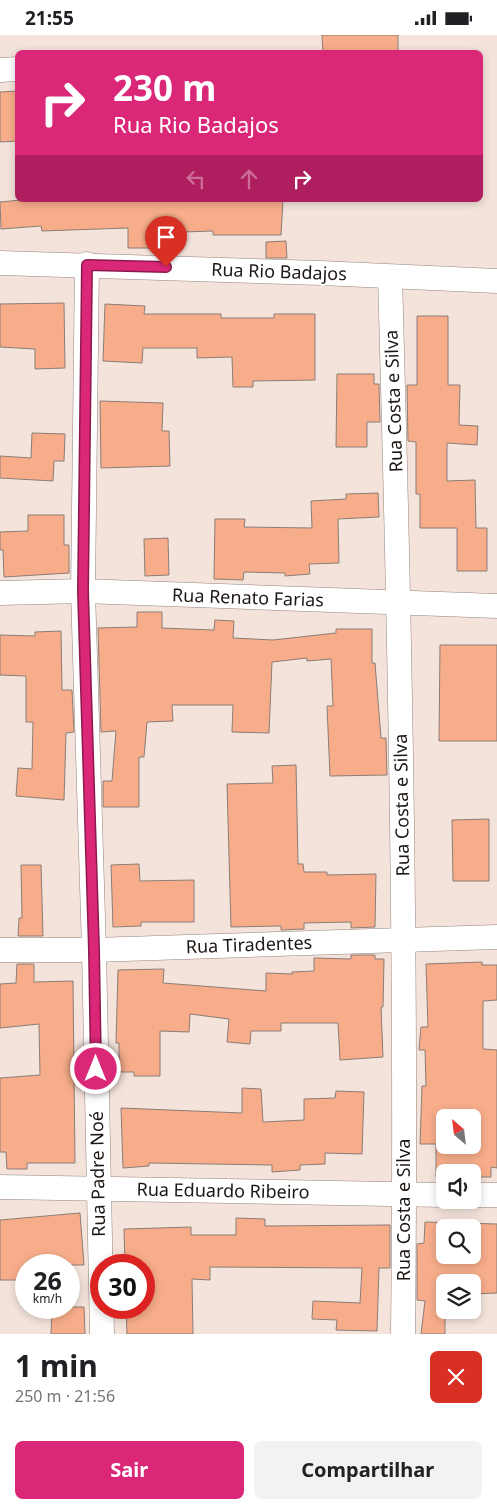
<!DOCTYPE html>
<html lang="pt">
<meta charset="utf-8">
<style>
body{margin:0;font-family:"Noto Sans",sans-serif;background:#f2f2f2;color:#202124;height:100vh;display:flex;flex-direction:column;font-size:19px;white-space:nowrap}
*{box-sizing:border-box;margin:0}
p{font-size:16px;color:#757577}
.icon{flex:none;width:28px;height:28px;fill:none;stroke:currentColor;stroke-width:2;stroke-linecap:round;stroke-linejoin:round}
.map{position:relative;height:1299px;overflow:hidden}
.panel{display:flex;flex-direction:column;background:#fff;flex:1}
.panel>*{flex:none}
.guide{position:absolute;left:15px;top:15px;width:468px;height:152px;border-radius:8px;box-shadow:0 2px 8px #0003;background:#db2777;color:#fff;overflow:hidden}
.needle{width:32px;rotate:332deg}
.controls{position:absolute;left:436px;top:1074px;display:grid;gap:10px}
.controls a{display:grid;place-items:center;width:45px;height:45px;border-radius:8px;background:#fff;box-shadow:0 2px 8px #0003;font-size:25px}
.speed{position:absolute;left:15px;top:1219px;display:flex;gap:10px;font-size:25px;font-weight:700;text-align:center}
.speed>*{display:grid;place-content:center;width:65px;height:65px;border-radius:50%;background:#fff;box-shadow:0 2px 8px #0003;line-height:1}
.speed small{font-size:12px;font-weight:400}
.speed .limit{border:8px solid #d22;background:#fff;color:#111}
.pin{position:absolute;display:grid;place-items:center;width:42px;height:42px;color:#fff;margin:-51px -21px;border-radius:50% 50% 50% 0;rotate:-45deg;box-shadow:0 0 5px #0007}
.pin .icon{rotate:45deg}
.me{position:absolute;width:55px;margin:-28px;rotate:0deg;stroke-linejoin:round;filter:drop-shadow(0 0 4px #0008)}
.turn{display:flex;align-items:center;gap:18px;height:105px;padding:0 15px;font-size:22px}
.turn .icon{width:65px;height:65px;stroke-width:2.5}
.turn b{display:block;font-size:35px;line-height:42px}
.lanes{display:flex;align-items:center;height:48px;padding:0 15px;background:#0003;justify-content:center;gap:25px;direction:ltr}
.lanes .off{opacity:.35}
.round{display:grid;place-items:center;flex:none;width:52px;height:52px;border-radius:8px;background:#f2f2f2}
.head{display:flex;align-items:center;justify-content:space-between;height:85px;padding:0 15px}
h1{font-size:30px;font-weight:700;line-height:38px}
.action{display:flex;gap:10px;margin-top:auto;padding:10px 15px}
.action a{flex:1;height:58px;border-radius:8px;background:#db2777;color:#fff;font-size:20px;font-weight:700;line-height:58px;text-align:center}
.action a+a{background:#f2f2f2;color:#202124}
.status{display:flex;justify-content:space-between;align-items:center;height:35px;padding:0 25px;background:#fff;direction:ltr}
.status svg{height:14px;fill:currentColor}
.map>svg:first-child{display:block}
.building{fill:#f7ad8a;stroke:#8c7d76;fill-rule:evenodd}
.lines{fill:none;stroke-linecap:round;stroke-linejoin:round}
.minor-casing{stroke:#94847d;stroke-width:25}
.minor{stroke:#fff;stroke-width:24}
.route-casing{stroke:#8e194d;stroke-width:12}
.route{stroke:#db2777;stroke-width:9}
.labels{text-anchor:middle;stroke-width:4;stroke-linejoin:round;paint-order:stroke}
.street-label{font-size:18px;fill:#1d1714;stroke:#fff}
</style>
<div class="status"><b>21:55</b><svg viewBox="0 0 49 12"><path d="M0 12V9h3v3zM5 12V6h3v6zM10 12V3h3v9zM15 12V0h3v12zM26 1h20v11H26zM47 4h2v5h-2z"/></svg></div>
<div class="map">
<svg width="497" height="1299" viewBox="0 0 497 1299">
<rect width="100%" height="100%" fill="#f4e3db"/>
<g class="building">
<polygon points="322,0 398,0 398,18 323,18"/>
<polygon points="18,56 18,106 0,107 0,57"/>
<polygon points="21,165 283,165 281,200 213,200 213,196 153,198 153,213 128,213 128,193 42,196 41,191 1,194 0,167"/>
<polygon points="286,206 287,223 266,223 266,207"/>
<polygon points="64,268 65,333 35,334 35,314 0,312 0,269"/>
<polygon points="105,269 145,271 144,279 221,279 221,283 274,283 274,279 315,279 315,345 253,346 253,352 233,352 232,322 197,323 197,313 143,313 142,328 103,326"/>
<polygon points="417,281 448,281 448,350 460,350 459,390 478,391 477,410 447,408 447,446 475,445 476,493 487,493 487,536 457,536 457,493 420,493 420,459 416,459 416,407 408,406 407,350 417,350"/>
<polygon points="337,339 374,339 374,349 379,349 380,387 367,387 367,412 336,412"/>
<polygon points="100,366 163,368 162,396 169,396 170,431 101,433"/>
<polygon points="32,398 65,399 64,426 54,426 53,446 0,443 0,421 31,423"/>
<polygon points="378,458 379,482 338,484 339,528 309,529 310,539 285,541 285,538 244,537 243,545 214,544 215,484 245,484 244,492 312,493 311,466 346,464 346,459"/>
<polygon points="28,480 64,480 64,510 69,510 69,538 4,542 3,515 0,515 0,497 28,496"/>
<polygon points="168,503 169,540 145,541 144,504"/>
<polygon points="137,577 162,577 162,593 214,595 215,585 234,586 233,603 273,605 336,598 336,594 372,594 372,628 375,628 381,703 386,703 387,740 330,741 327,671 333,671 331,624 307,626 307,623 272,627 269,698 232,697 233,670 172,670 173,686 147,687 144,722 139,722 139,772 103,772 103,746 112,746 116,696 101,697 98,593 137,592"/>
<polygon points="61,596 62,655 72,655 74,697 66,698 64,765 16,761 18,733 32,734 33,687 26,687 26,641 0,640 0,600 35,601 35,597"/>
<polygon points="440,610 497,610 497,706 439,706"/>
<polygon points="296,730 298,829 303,829 304,837 327,837 327,840 376,839 375,892 351,893 351,887 304,888 304,894 281,895 281,891 231,892 227,749 273,748 272,731"/>
<polygon points="489,784 489,846 453,846 452,785"/>
<polygon points="139,829 140,846 194,845 194,887 141,887 141,891 113,892 111,830"/>
<polygon points="21,830 41,830 43,901 18,901 19,883 22,883"/>
<polygon points="351,920 375,920 375,924 384,924 383,972 381,972 383,1022 340,1025 338,988 281,988 281,996 251,996 250,1009 227,1007 229,984 190,979 189,997 160,996 160,1041 134,1041 134,1037 119,1037 119,1008 116,1008 118,935 164,934 163,948 266,956 266,938 292,939 292,937 314,936 314,923 351,924"/>
<path d="M482,927V930H497V965L483,966V1014L497,1015V1133L491,1132V1142H472V1138H445V1142H436V1109H420L422,1051H426L425,1015H419L421,992H428L426,929ZM445,1082H472V1110H445Z"/>
<polygon points="17,929 34,929 34,947 73,946 75,1128 27,1128 27,1134 7,1134 6,1117 0,1117 0,1043 40,1040 39,989 0,993 0,949 16,948"/>
<polygon points="242,1053 261,1054 263,1087 304,1085 304,1064 335,1063 336,1056 364,1057 362,1119 325,1118 325,1129 300,1130 300,1135 272,1137 272,1130 149,1128 149,1131 123,1133 121,1073 242,1078"/>
<polygon points="80,1178 84,1230 26,1230 26,1245 0,1245 0,1185"/>
<polygon points="236,1183 265,1184 265,1191 390,1190 390,1233 379,1233 377,1296 336,1295 337,1285 312,1284 313,1266 360,1268 362,1233 210,1232 210,1245 192,1244 193,1299 127,1299 126,1272 144,1272 144,1230 125,1230 124,1194 191,1192 191,1200 236,1200"/>
<path d="M425,1187L497,1189V1258L472,1259V1248H445V1299H421L425,1266L417,1265V1209L424,1208ZM445,1192H472V1220H445Z"/>
<polygon points="52,1272 84,1272 85,1299 51,1299"/>
</g>
<g class="lines">
<defs>
<g id="minor">
<polyline points="0,35 18,34"/>
<polyline points="0,228 321,238 497,246"/>
<polyline points="87,229 83,556 94,915 102,1299"/>
<path d="M390,242C400,594 407,947 403,1299"/>
<polyline points="0,558 83,556 497,571"/>
<polyline points="0,915 94,915 497,902"/>
<polyline points="0,1152 445,1160"/>
<polyline points="472,1160 497,1160"/>
</g>
</defs>
<use href="#minor" class="minor-casing"/>
<use href="#minor" class="minor"/>
</g>
<g class="lines">
<defs>
<polyline id="route" points="96,1034 94,915 83,556 87,230 166,232"/>
</defs>
<use href="#route" class="route-casing"/>
<use href="#route" class="route"/>
</g>
<g class="labels">
<g class="street-label">
<text transform="translate(279 237) rotate(2)" y="6">Rua Rio Badajos</text>
<text transform="translate(394 366) rotate(-92)" y="6">Rua Costa e Silva</text>
<text transform="translate(248 563) rotate(2)" y="6">Rua Renato Farias</text>
<text transform="translate(402 770) rotate(-91)" y="6">Rua Costa e Silva</text>
<text transform="translate(249 910) rotate(-2)" y="6">Rua Tiradentes</text>
<text transform="translate(98 1139) rotate(-91)" y="6">Rua Padre Noé</text>
<text transform="translate(223 1156) rotate(1)" y="6">Rua Eduardo Ribeiro</text>
<text transform="translate(404 1175) rotate(-90)" y="6">Rua Costa e Silva</text>
</g>
</g>
</svg>
<div class="controls">
<a><svg class="needle" viewBox="-14 -14 28 28"><path d="M0-13l5 13h-10z" fill="#e53935"/><path d="M0 13l5-13h-10z" fill="#757577"/></svg></a>
<a><svg class="icon" aria-label="sound" viewBox="0 0 24 24"><path d="M4 9h4l5-4v14l-5-4H4zM17 9q2 3 0 6"/></svg></a>
<a><svg class="icon" aria-label="search" viewBox="0 0 24 24"><circle cx="10" cy="10" r="6"/><path d="M15 15l6 6"/></svg></a>
<a><svg class="icon" aria-label="layers" viewBox="0 0 24 24"><path d="M12 4l9 5-9 5-9-5zM3 14l9 5 9-5"/></svg></a>
</div>
<div class="speed"><div>26<small>km/h</small></div><div class="limit">30</div></div>
<div class="pin" style="left:166px;top:232px;background:#d93025"><svg class="icon" aria-label="arrive" viewBox="0 0 24 24"><path d="M6 21V4h12l-3 4 3 4H6"/></svg></div>
<svg class="me" style="left:96px;top:1034px" viewBox="-20 -20 40 40"><circle r="17" fill="#db2777" stroke="#fff" stroke-width="3"/><path d="M0-11L8 9 0 5-8 9z" fill="#fff"/></svg>
<div class="guide">
<div class="turn"><svg class="icon" aria-label="right" viewBox="0 0 24 24"><path d="M7 20v-9h11M14 6l5 5-5 5"/></svg><div><b>230 m</b>Rua Rio Badajos</div></div>
<div class="lanes"><svg class="icon off" aria-label="left" viewBox="0 0 24 24"><path d="M17 20v-9H6M10 6l-5 5 5 5"/></svg><svg class="icon off" aria-label="ahead" viewBox="0 0 24 24"><path d="M12 20V5M6 11l6-6 6 6"/></svg><svg class="icon" aria-label="right" viewBox="0 0 24 24"><path d="M7 20v-9h11M14 6l5 5-5 5"/></svg></div>
</div>
</div>
<section class="panel">
<div class="head"><div><h1>1 min</h1><p>250 m · 21:56</p></div><a class="round" style="background:#d93025;color:#fff"><svg class="icon" aria-label="close" viewBox="0 0 24 24"><path d="M6 6l12 12M18 6L6 18"/></svg></a></div>
<div class="action"><a>Sair</a><a>Compartilhar</a></div>
</section>
